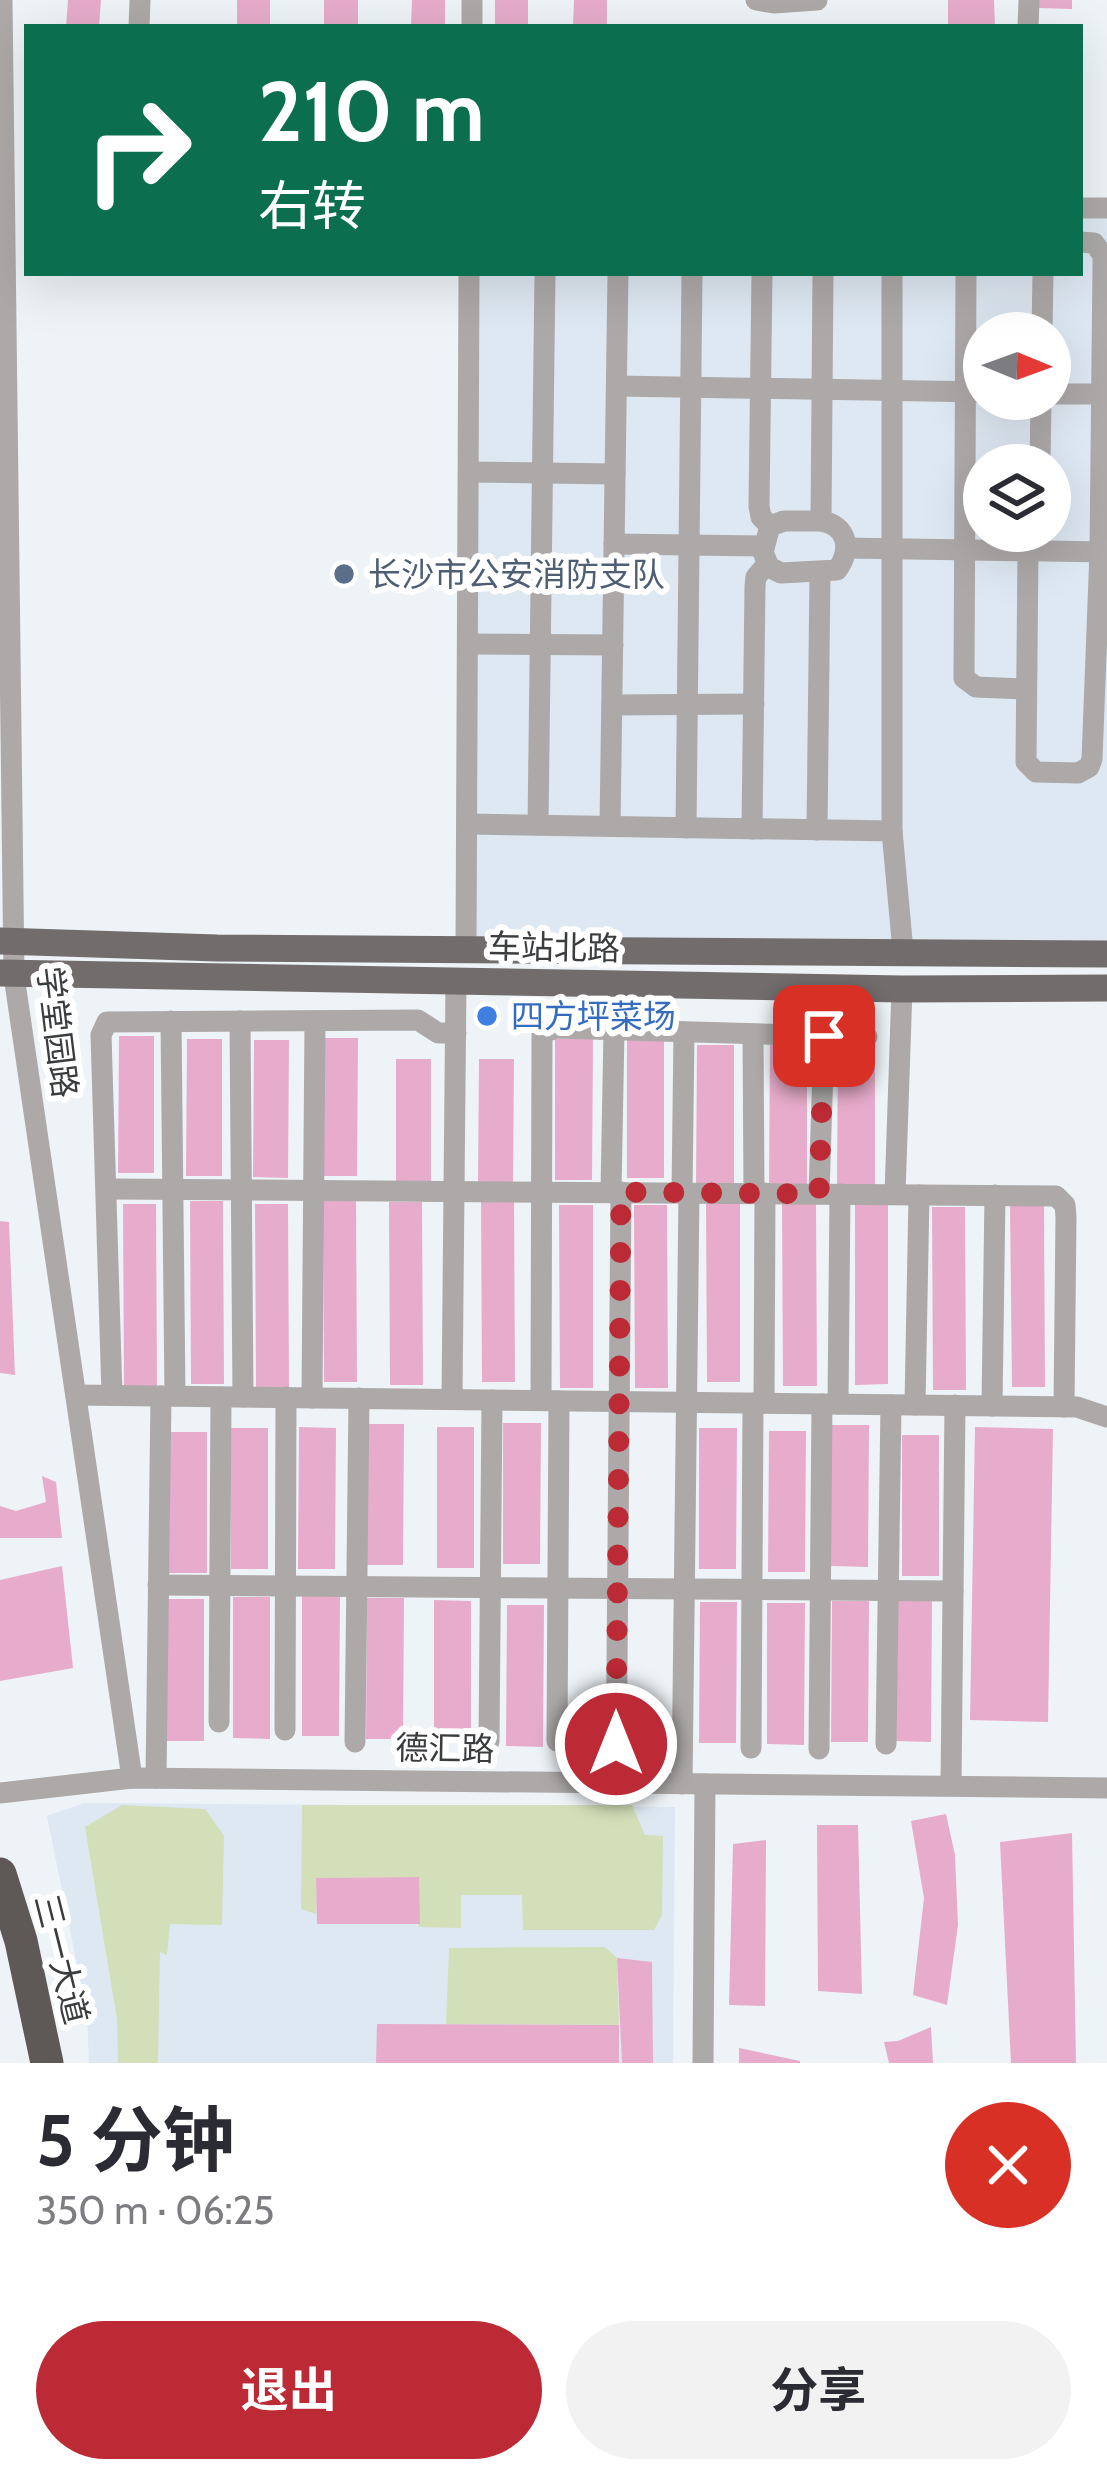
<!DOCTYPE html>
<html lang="zh">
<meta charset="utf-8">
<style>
body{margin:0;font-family:Cabin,"Noto Sans SC",sans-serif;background:#f2f2f3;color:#2b2b33;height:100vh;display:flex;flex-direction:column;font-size:45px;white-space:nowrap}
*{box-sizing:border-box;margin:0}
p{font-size:39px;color:#7c7c81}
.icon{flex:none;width:66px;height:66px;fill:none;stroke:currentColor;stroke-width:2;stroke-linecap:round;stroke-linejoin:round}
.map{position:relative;height:2063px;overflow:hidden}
.drawer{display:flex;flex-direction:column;background:#fff;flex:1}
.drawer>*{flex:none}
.top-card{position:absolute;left:24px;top:24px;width:1059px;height:252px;border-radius:0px;box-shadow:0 12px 48px #0002;background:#0b6e4f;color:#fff;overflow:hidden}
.needle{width:78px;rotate:91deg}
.buttons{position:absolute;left:963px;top:312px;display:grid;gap:24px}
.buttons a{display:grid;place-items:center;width:108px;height:108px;border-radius:50%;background:#fff;box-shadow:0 12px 48px #0002;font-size:60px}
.pin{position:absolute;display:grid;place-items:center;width:102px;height:102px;color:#fff;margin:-51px;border-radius:24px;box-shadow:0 6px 18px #0006}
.me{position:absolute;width:132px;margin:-66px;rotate:0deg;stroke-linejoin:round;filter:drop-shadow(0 0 9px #0008)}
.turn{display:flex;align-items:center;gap:42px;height:252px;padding:0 36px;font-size:54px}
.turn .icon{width:156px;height:156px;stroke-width:2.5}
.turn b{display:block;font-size:84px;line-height:102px}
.round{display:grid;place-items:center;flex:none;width:126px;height:126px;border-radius:63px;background:#f2f2f3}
.headline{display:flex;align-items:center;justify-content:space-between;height:204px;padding:0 36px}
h1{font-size:72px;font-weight:700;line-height:90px}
.cta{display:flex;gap:24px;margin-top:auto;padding:24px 36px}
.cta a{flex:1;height:138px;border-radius:72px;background:#bb2a35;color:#fff;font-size:48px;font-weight:700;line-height:138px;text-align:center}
.cta a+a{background:#f2f2f3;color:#2b2b33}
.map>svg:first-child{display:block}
.built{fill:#dee8f2;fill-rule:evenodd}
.green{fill:#d3dfb9}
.building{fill:#e7accb}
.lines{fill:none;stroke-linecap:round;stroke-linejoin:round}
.minor{stroke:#aca9a8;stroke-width:21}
.major{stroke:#726d6c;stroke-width:27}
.highway{stroke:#5e5856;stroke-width:33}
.route{stroke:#bb2a35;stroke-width:21;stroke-dasharray:0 37.8}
.service-dot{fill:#5c6f8a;stroke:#fff;stroke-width:4.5}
.shop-dot{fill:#3f7fe0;stroke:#fff;stroke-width:4.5}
.labels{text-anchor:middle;stroke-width:12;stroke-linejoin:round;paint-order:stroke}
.service-label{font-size:33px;fill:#4e5e75;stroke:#fff;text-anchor:start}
.street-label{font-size:33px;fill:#3a3c3e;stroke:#fff}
.shop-label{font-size:33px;fill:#366cbe;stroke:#fff;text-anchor:start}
</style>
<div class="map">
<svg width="1107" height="2063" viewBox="0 0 1107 2063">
<rect width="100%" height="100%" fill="#eef3f7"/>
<g class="built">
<path d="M1080,208H1107V954L466,950L469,273H1080ZM984,333H1050V399H984ZM984,465H1050V531H984Z"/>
<polygon points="84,1803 675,1807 673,2063 89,2063 87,2015 47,1816"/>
</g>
<g class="green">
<polygon points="122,1805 205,1809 224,1836 222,1925 170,1924 167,1955 160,1952 158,2063 118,2063 117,2019 85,1827"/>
<polygon points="302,1805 632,1805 645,1835 663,1836 662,1915 654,1930 523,1930 522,1895 461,1895 461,1928 419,1927 419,1877 317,1878 316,1914 301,1909"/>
<polygon points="605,1947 617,1958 619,2025 446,2024 449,1948"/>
</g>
<g class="building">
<polygon points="68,0 101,0 99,27 66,27"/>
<rect x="237" y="0" width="33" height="27"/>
<rect x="324" y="0" width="34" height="27"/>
<polygon points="412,0 445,0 445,27 411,27"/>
<rect x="495" y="0" width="33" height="27"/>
<polygon points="574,0 607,0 607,27 573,27"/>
<polygon points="948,0 994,0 995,27 948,27"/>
<polygon points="1039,0 1072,0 1072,9 1039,8"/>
<polygon points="119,1036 154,1036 154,1173 118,1173"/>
<rect x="627" y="1037" width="37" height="141"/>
<polygon points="323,1038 358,1038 357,1176 322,1176"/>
<polygon points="187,1039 222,1039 222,1176 186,1176"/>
<polygon points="555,1039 593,1039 592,1180 555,1180"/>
<polygon points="254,1040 289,1040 288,1178 253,1177"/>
<polygon points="697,1045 734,1045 734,1186 696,1186"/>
<polygon points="770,1045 807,1045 807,1186 769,1186"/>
<polygon points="838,1045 875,1045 875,1186 837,1186"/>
<rect x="396" y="1059" width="35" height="124"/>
<polygon points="479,1059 514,1059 513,1183 478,1182"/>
<polygon points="323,1199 356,1199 357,1382 324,1382"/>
<polygon points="481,1199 514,1199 515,1382 482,1382"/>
<polygon points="706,1199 740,1199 740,1382 707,1382"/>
<polygon points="190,1201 223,1201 224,1384 191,1384"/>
<polygon points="389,1202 422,1202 423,1385 390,1385"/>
<polygon points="855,1202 888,1202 888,1384 855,1385"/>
<polygon points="782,1203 816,1203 817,1386 783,1386"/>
<polygon points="123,1204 156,1204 157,1387 124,1387"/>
<polygon points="255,1204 288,1204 289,1387 256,1387"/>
<polygon points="1010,1204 1044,1204 1045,1387 1012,1387"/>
<polygon points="559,1205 593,1205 593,1388 560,1388"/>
<polygon points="634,1205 667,1205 668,1388 635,1388"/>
<polygon points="932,1207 965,1207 966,1390 933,1390"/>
<polygon points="0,1221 9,1222 15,1375 0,1373"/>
<polygon points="503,1423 541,1423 540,1564 503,1564"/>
<polygon points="366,1424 404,1424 403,1565 366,1565"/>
<polygon points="831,1425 869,1425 868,1567 831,1566"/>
<polygon points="299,1427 336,1428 335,1569 298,1569"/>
<rect x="437" y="1427" width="37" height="141"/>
<polygon points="975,1427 1053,1429 1048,1722 970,1720"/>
<rect x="231" y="1428" width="37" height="141"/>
<polygon points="699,1428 737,1428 736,1569 699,1569"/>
<polygon points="769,1431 806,1431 805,1572 768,1572"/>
<polygon points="170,1432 207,1432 207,1573 169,1573"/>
<rect x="902" y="1435" width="37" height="141"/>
<polygon points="42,1476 56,1482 62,1538 0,1538 0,1506 16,1511 46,1502"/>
<polygon points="62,1566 73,1668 0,1681 0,1580"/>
<polygon points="302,1595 340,1595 339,1736 302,1736"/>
<polygon points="233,1597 270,1597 270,1739 233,1738"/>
<polygon points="367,1598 404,1598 403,1739 366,1739"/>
<polygon points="167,1599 204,1599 204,1741 166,1741"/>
<polygon points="434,1600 471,1601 471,1742 434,1742"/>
<polygon points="894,1600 932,1600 931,1742 894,1741"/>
<polygon points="832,1601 869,1601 868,1742 831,1742"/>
<polygon points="700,1602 737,1602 736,1743 699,1743"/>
<polygon points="767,1603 805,1603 804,1745 767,1744"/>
<polygon points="507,1605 544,1605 543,1747 506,1746"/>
<polygon points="946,1814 955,1855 958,1925 947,2005 913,1995 924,1898 911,1821"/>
<polygon points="817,1825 858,1825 862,1994 818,1991"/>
<polygon points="1072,1833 1076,2063 1011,2063 1000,1842"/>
<polygon points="766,1840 765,2006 729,2005 733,1844"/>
<polygon points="419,1877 420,1924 317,1924 316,1878"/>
<polygon points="617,1958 652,1962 653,2063 622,2063"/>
<polygon points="377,2024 619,2025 619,2063 376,2063"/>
<polygon points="931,2027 933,2063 889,2063 884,2042 898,2041"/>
<polygon points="739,2048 800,2061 800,2063 739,2063"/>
</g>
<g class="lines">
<g class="minor">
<polyline points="2,0 14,976 132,1778"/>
<polyline points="756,0 774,3 817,0"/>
<polyline points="139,27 140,0"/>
<polyline points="472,27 472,0"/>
<polyline points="1028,27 1029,0"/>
<polyline points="1080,208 1107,208"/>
<polyline points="762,273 759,506 761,517 770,526"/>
<polyline points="892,273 892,831 903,951"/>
<polyline points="966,273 964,678 976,687 1026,689"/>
<polyline points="1042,333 1043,273"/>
<polyline points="617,386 984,392"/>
<polyline points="1050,394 1102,394"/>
<polyline points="1040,465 1041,399"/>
<polyline points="469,472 615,474"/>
<polyline points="821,521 823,273"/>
<path d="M821,521C848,525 852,550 837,570L781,573L769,567L763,552L770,526L784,521Z"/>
<polyline points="614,544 763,546"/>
<polyline points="846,548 1107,552"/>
<polyline points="1028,551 1026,762 1036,772 1078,773 1089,767 1092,759 1100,552 1103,264 1103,255 1094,243 1080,242"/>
<polyline points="468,644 613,645"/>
<polyline points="612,705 754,704"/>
<polyline points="467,824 892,831"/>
<polyline points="538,825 545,273"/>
<polyline points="610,826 618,273"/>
<polyline points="686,828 692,273"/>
<polyline points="752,829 755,586 756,577 767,564"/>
<polyline points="817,830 820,573"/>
<polyline points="466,950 469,273"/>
<polyline points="171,1021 175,1396"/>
<polyline points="240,1021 243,1397"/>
<polyline points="753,1034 754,1193"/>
<polyline points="113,1189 1056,1196 1065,1205 1066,1217 1064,1407"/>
<polyline points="611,1192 614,1030"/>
<polyline points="682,1193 684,1032"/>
<polyline points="819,1194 824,1036"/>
<polyline points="895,1194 902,989"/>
<polyline points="76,1395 1077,1407 1107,1417"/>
<polyline points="112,1395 101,1035 107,1022 418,1020 438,1033 456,1033"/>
<polyline points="312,1398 315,1021"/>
<polyline points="452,1399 456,981"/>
<polyline points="541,1400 542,1033 556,1028 867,1037"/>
<polyline points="764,1403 765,1193"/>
<polyline points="838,1404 840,1194"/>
<polyline points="915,1405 919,1195"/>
<polyline points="992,1406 995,1195"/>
<polyline points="158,1585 953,1591"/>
<polyline points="219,1722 221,1397"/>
<polyline points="285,1730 286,1397"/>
<polyline points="557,1741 559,1401"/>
<polyline points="355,1742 359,1398"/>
<polyline points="489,1742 492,1400"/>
<polyline points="886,1744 891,1405"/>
<polyline points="751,1748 753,1403"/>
<polyline points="819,1749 822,1404"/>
<polyline points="156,1778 161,1396"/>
<polyline points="616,1783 621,1192"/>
<polyline points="682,1784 689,1193"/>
<polyline points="951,1785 955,1405"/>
<polyline points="0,1793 132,1778 1107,1788"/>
<polyline points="703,2063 705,1784"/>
</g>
<g class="major">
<polyline points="0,941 217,948 1107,954"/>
<polyline points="0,973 902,989 1107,988"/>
</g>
<polyline class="highway" points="0,1874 21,1941 47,2063"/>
</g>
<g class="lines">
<polyline class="route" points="616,1744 621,1192 819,1194 824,1036"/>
</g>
<circle class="service-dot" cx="344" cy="574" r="12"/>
<circle class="shop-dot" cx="487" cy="1016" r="12"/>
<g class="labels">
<g class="service-label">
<text x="368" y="586">长沙市公安消防支队</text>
</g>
<g class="street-label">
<text transform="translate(554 947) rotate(1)" y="12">车站北路</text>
<text transform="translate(58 1032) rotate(83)" y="12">学堂园路</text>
<text transform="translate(445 1748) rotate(1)" y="12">德汇路</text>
<text transform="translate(62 1959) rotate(76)" y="12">三一大道</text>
</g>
<g class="shop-label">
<text x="511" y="1028">四方坪菜场</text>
</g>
</g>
</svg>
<div class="buttons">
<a><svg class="needle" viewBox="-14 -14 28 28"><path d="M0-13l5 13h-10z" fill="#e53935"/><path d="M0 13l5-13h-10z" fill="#7c7c81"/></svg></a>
<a><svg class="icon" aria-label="layers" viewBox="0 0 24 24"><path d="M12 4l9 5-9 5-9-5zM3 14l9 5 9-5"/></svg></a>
</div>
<div class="pin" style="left:824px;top:1036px;background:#d93025"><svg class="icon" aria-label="arrive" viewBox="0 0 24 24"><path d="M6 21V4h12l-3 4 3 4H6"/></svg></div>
<svg class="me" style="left:616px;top:1744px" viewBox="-20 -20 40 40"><circle r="17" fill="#bb2a35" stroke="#fff" stroke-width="3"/><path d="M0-11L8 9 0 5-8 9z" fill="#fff"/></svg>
<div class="top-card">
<div class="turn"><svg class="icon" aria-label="right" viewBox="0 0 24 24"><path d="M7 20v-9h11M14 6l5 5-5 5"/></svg><div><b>210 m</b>右转</div></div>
</div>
</div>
<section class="drawer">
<div class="headline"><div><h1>5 分钟</h1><p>350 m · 06:25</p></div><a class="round" style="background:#d93025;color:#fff"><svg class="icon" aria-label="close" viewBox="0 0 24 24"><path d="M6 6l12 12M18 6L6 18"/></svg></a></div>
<div class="cta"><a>退出</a><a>分享</a></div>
</section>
